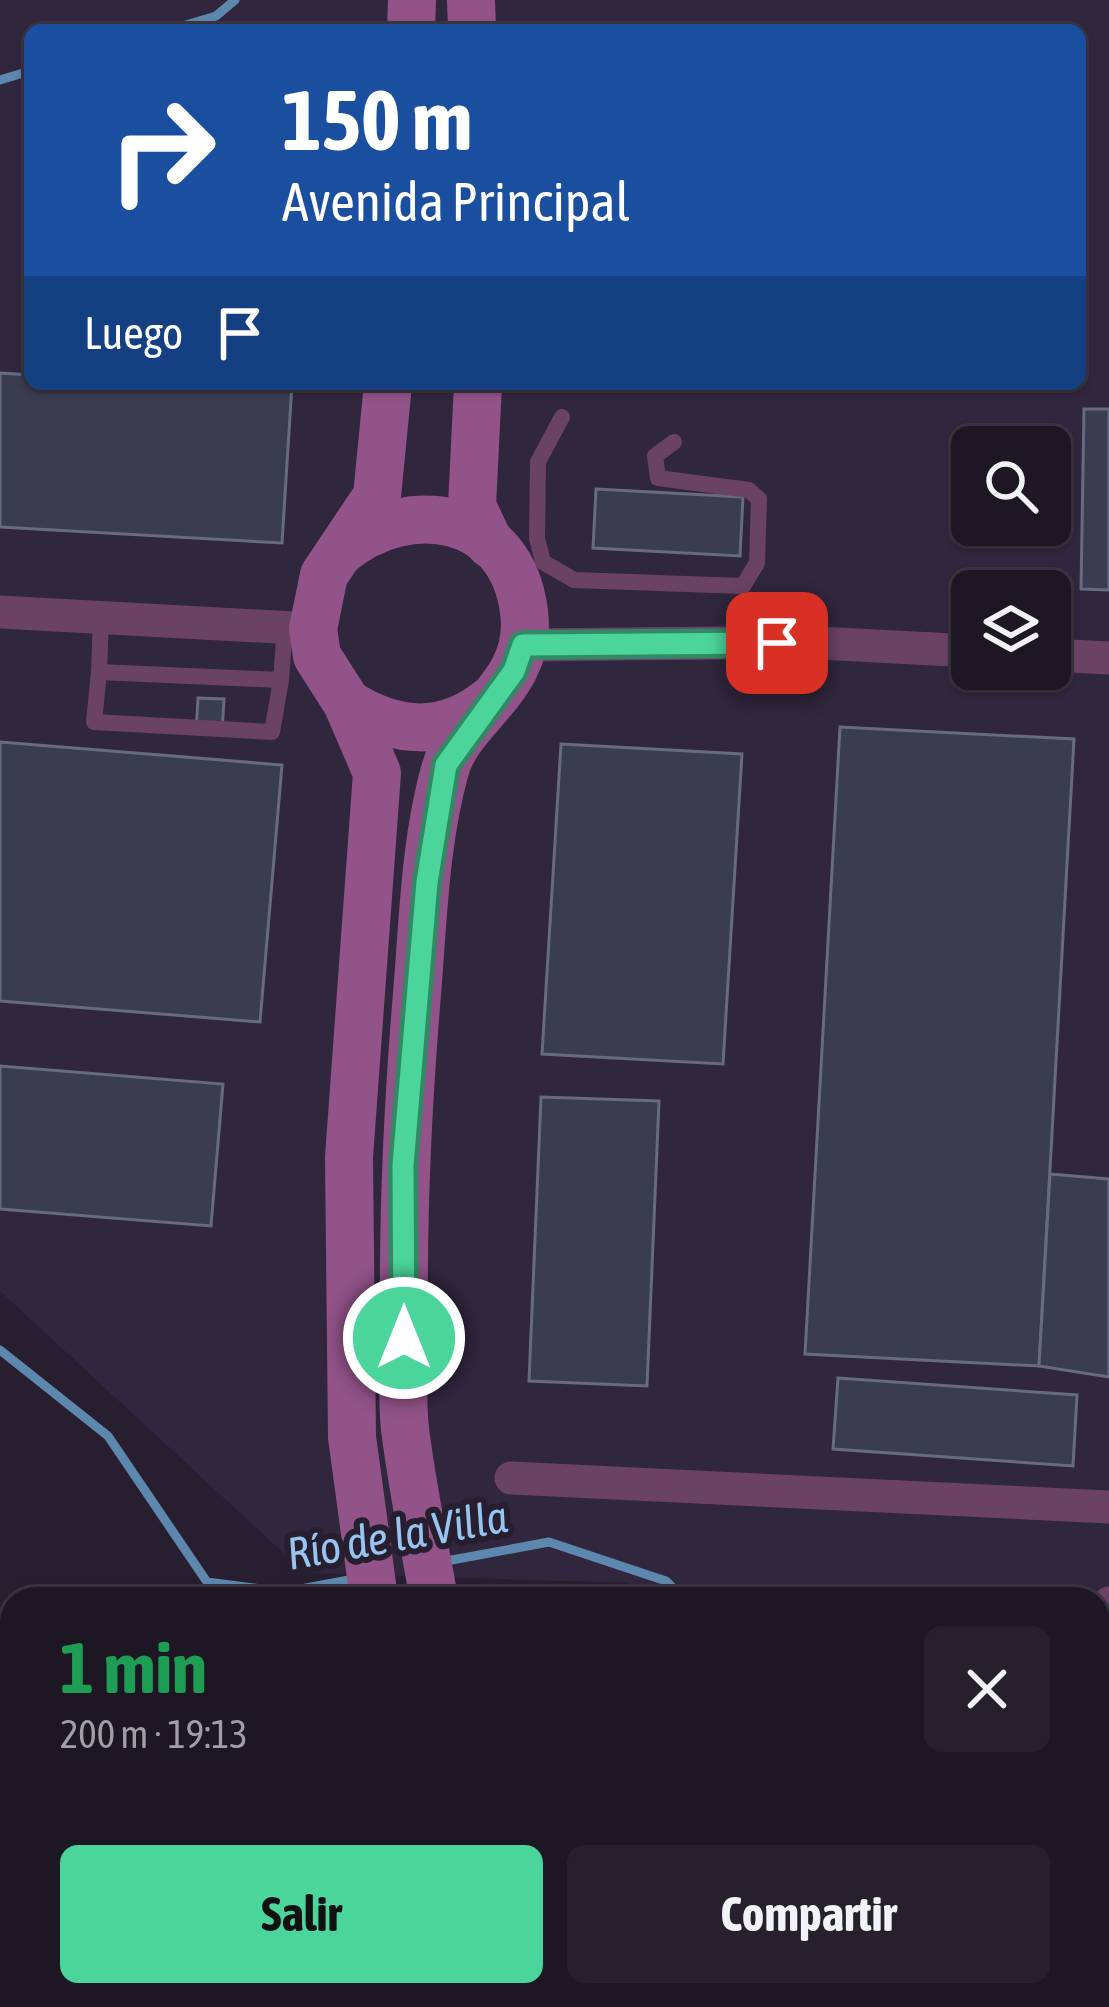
<!DOCTYPE html>
<html lang="es">
<meta charset="utf-8">
<style>
body{margin:0;font-family:"Asap Condensed",sans-serif;background:#25202c;color:#f1f3f6;height:100vh;display:flex;flex-direction:column;font-size:45px;white-space:nowrap}
*{box-sizing:border-box;margin:0}
p{font-size:39px;color:#a09fa6}
.icon{flex:none;width:66px;height:66px;fill:none;stroke:currentColor;stroke-width:2;stroke-linecap:round;stroke-linejoin:round}
.map{position:relative;flex:1;overflow:hidden}
.details{position:absolute;left:0px;top:1587px;width:1110px;height:420px;display:flex;flex-direction:column;background:#1d1724;border-radius:36px 36px 0 0;box-shadow:0 3px 9px #0004,0 0 0 3px #3b3641}
.details>*{flex:none}
.hud{position:absolute;left:24px;top:24px;width:1062px;height:366px;border-radius:18px;box-shadow:0 3px 9px #0004,0 0 0 3px #3b3641;background:#1a4fa0;color:#fff;overflow:hidden}
.controls{position:absolute;left:951px;top:426px;display:grid;gap:24px}
.controls a{display:grid;place-items:center;width:120px;height:120px;border-radius:18px;background:#1d1724;box-shadow:0 3px 9px #0004,0 0 0 3px #3b3641;font-size:60px}
.pin{position:absolute;display:grid;place-items:center;width:102px;height:102px;color:#fff;margin:-51px;border-radius:24px;box-shadow:0 6px 18px #0006}
.me{position:absolute;width:132px;margin:-66px;rotate:0deg;stroke-linejoin:round;filter:drop-shadow(0 0 9px #0008)}
.turn{display:flex;align-items:center;gap:42px;height:252px;padding:0 60px;font-size:54px}
.turn .icon{width:156px;height:156px;stroke-width:2.5}
.turn b{display:block;font-size:84px;line-height:102px}
.then{display:flex;align-items:center;height:114px;padding:0 60px;background:#0003;gap:24px;font-size:45px}
.round{display:grid;place-items:center;flex:none;width:126px;height:126px;border-radius:18px;background:#25202c}
.headline{display:flex;align-items:center;justify-content:space-between;height:204px;padding:0 60px}
h1{font-size:72px;font-weight:700;line-height:90px;color:#1e9e55}
.button{display:flex;gap:24px;margin-top:auto;padding:24px 60px}
.button a{flex:1;height:138px;border-radius:18px;background:#4bd49b;color:#111;font-size:48px;font-weight:700;line-height:138px;text-align:center}
.button a+a{background:#25202c;color:#f1f3f6}
.map>svg:first-child{display:block}
.built{fill:#30263d;fill-rule:evenodd}
.lines{fill:none;stroke-linecap:round;stroke-linejoin:round}
.stream{stroke:#5d87ac;stroke-width:9}
.building{fill:#3a3d4f;stroke:#676b7f;stroke-width:3}
.path{stroke:#807988;stroke-width:6;stroke-dasharray:6 9;stroke-linecap:butt}
.lane{stroke:#6a4364;stroke-width:16}
.street{stroke:#6a4364;stroke-width:33}
.secondary{stroke:#915388;stroke-width:48}
.route-casing{stroke:#318a65;stroke-width:30}
.route{stroke:#4bd49b;stroke-width:21}
.labels{text-anchor:middle;stroke-width:12;stroke-linejoin:round;paint-order:stroke}
.water-label{font-size:45px;font-style:italic;fill:#97c5f1;stroke:#271f30}
</style>
<div class="map">
<svg width="1109" height="2007" viewBox="0 0 1109 2007">
<rect width="100%" height="100%" fill="#271f30"/>
<path class="built" d="M0,0H1109V2007H947L940,1995H1098V1599H646L628,1583L305,1573L0,1291ZM30,30H1080V384H30ZM972,447H1050V525H972ZM972,591H1050V669H972Z"/>
<g class="lines">
<g class="stream">
<polyline points="169,30 216,16 235,0"/>
<polyline points="0,80 30,71"/>
<polyline points="0,1350 108,1436 207,1582 285,1592 354,1579"/>
<polyline points="441,1562 549,1542 666,1581 684,1599"/>
<polyline points="1035,1995 1041,2007"/>
</g>
</g>
<g class="building">
<polygon points="0,373 30,375 30,384 292,384 282,543 0,527"/>
<polygon points="1084,409 1109,409 1109,590 1081,589"/>
<polygon points="596,489 743,497 740,556 593,548"/>
<polygon points="198,698 224,699 222,733 196,732"/>
<polygon points="840,727 1074,739 1039,1366 805,1354"/>
<polygon points="0,742 282,765 260,1022 0,1001"/>
<polygon points="561,744 742,754 723,1064 542,1054"/>
<polygon points="0,1066 223,1084 211,1226 0,1209"/>
<polygon points="541,1097 659,1101 647,1386 529,1381"/>
<polygon points="1050,1174 1109,1179 1109,1377 1039,1366"/>
<polygon points="838,1378 1077,1395 1073,1466 833,1449"/>
</g>
<g class="lines">
<polyline class="path" points="0,2007 1,2007"/>
<g class="lane">
<polyline points="562,417 538,462 537,538 543,562 574,580 743,586 757,563 759,499 749,490 658,478 655,456 674,442"/>
<polyline points="101,618 99,672 281,680 285,627"/>
<polyline points="99,672 94,722 272,732 281,680"/>
</g>
<g class="street">
<polyline points="0,612 313,629"/>
<polyline points="523,645 799,642 972,651"/>
<polyline points="1050,655 1109,658"/>
<polyline points="511,1478 1109,1507"/>
<polyline points="1098,1648 1109,1603"/>
<polyline points="1098,1955 1109,1959"/>
</g>
<g class="secondary">
<polyline points="471,0 472,30"/>
<polyline points="411,30 412,0"/>
<polyline points="478,384 472,506 490,544"/>
<path d="M340,552C409,495 512,512 524,612C534,687 460,714 445,770C425,841 423,921 417,994C408,1101 403,1205 404,1311C404,1350 401,1391 405,1429C412,1486 424,1543 434,1599"/>
<path d="M347,703C396,734 444,738 491,700"/>
<polyline points="374,1599 352,1437 349,1157 377,773 347,703 317,656 313,629 324,575 377,496 388,384"/>
<polyline points="0,1827 12,1826"/>
<polyline points="0,1877 12,1876"/>
<polyline points="468,1995 473,2007"/>
</g>
</g>
<g class="lines">
<defs>
<polyline id="route" points="404,1338 403,1165 427,882 446,765 514,671 523,645 777,643"/>
</defs>
<use href="#route" class="route-casing"/>
<use href="#route" class="route"/>
</g>
<g class="labels">
<g class="water-label">
<text transform="translate(397 1535) rotate(-10)" y="16">Río de la Villa</text>
</g>
</g>
</svg>
<div class="controls">
<a><svg class="icon" aria-label="search" viewBox="0 0 24 24"><circle cx="10" cy="10" r="6"/><path d="M15 15l6 6"/></svg></a>
<a><svg class="icon" aria-label="layers" viewBox="0 0 24 24"><path d="M12 4l9 5-9 5-9-5zM3 14l9 5 9-5"/></svg></a>
</div>
<div class="pin" style="left:777px;top:643px;background:#d93025"><svg class="icon" aria-label="arrive" viewBox="0 0 24 24"><path d="M6 21V4h12l-3 4 3 4H6"/></svg></div>
<svg class="me" style="left:404px;top:1338px" viewBox="-20 -20 40 40"><circle r="17" fill="#4bd49b" stroke="#fff" stroke-width="3"/><path d="M0-11L8 9 0 5-8 9z" fill="#fff"/></svg>
<div class="hud">
<div class="turn"><svg class="icon" aria-label="right" viewBox="0 0 24 24"><path d="M7 20v-9h11M14 6l5 5-5 5"/></svg><div><b>150 m</b>Avenida Principal</div></div>
<div class="then">Luego<svg class="icon" aria-label="arrive" viewBox="0 0 24 24"><path d="M6 21V4h12l-3 4 3 4H6"/></svg></div>
</div>
<section class="details">
<div class="headline"><div><h1>1 min</h1><p>200 m · 19:13</p></div><a class="round"><svg class="icon" aria-label="close" viewBox="0 0 24 24"><path d="M6 6l12 12M18 6L6 18"/></svg></a></div>
<div class="button"><a>Salir</a><a>Compartir</a></div>
</section>
</div>
